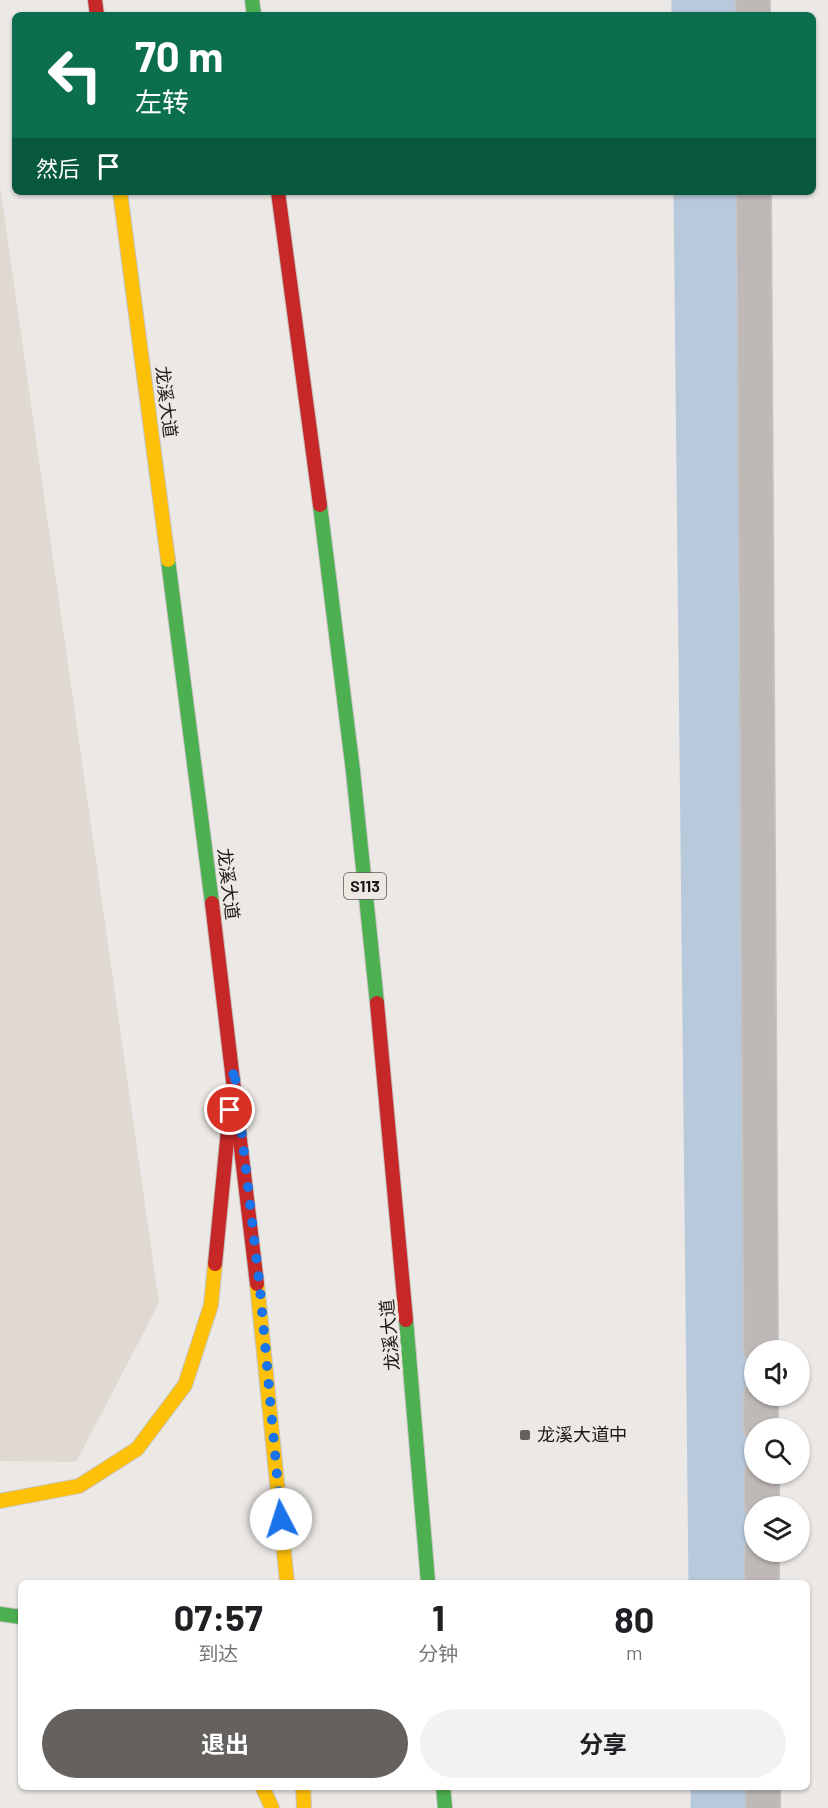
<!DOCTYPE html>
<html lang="zh">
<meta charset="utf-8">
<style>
body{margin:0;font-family:Barlow,"Noto Sans SC",sans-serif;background:#f2f2f2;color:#202124;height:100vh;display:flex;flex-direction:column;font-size:22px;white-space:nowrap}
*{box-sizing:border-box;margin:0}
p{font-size:20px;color:#757577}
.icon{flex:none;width:33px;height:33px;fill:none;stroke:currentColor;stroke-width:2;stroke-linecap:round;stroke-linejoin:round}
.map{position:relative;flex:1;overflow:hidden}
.drawer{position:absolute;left:18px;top:1580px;width:792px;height:210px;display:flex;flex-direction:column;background:#fff;border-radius:9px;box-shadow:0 2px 4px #0004}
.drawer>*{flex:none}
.hud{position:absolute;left:12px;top:12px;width:804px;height:183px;border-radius:9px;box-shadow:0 2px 4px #0004;background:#0b6e4f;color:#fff;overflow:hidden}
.controls{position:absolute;left:744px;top:1340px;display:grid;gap:12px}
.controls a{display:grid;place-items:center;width:66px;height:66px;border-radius:50%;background:#fff;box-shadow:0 2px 4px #0004;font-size:30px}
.pin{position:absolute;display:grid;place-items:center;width:51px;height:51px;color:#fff;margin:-26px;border:3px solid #fff;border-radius:50%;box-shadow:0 2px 6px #0007}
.me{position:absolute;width:66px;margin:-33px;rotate:355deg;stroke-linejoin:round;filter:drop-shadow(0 0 4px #0008)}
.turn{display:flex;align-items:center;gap:21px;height:126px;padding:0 24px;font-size:27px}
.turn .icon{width:78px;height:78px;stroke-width:2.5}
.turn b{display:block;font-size:42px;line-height:51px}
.then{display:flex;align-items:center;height:57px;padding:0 24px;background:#0003;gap:12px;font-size:22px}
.eta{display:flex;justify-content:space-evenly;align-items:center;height:102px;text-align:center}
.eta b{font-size:36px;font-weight:700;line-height:42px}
.primary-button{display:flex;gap:12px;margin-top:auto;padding:12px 24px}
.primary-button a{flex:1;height:69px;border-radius:36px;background:#64615f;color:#fff;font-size:24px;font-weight:700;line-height:69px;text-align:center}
.primary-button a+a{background:#f2f2f2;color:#202124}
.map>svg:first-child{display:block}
.built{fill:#e0d9d1}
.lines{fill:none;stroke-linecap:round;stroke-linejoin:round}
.river{stroke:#b8c9db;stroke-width:81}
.street-casing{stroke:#c5c3c1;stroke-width:36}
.fast-casing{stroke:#c5c3c1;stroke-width:16}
.slow-casing{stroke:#c5c3c1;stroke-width:16}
.jam-casing{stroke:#c5c3c1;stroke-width:16}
.street{stroke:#beb8b6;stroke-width:33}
.fast{stroke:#4caf50;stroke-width:14}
.slow{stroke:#ffc107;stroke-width:14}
.jam{stroke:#c62828;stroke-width:14}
.route{stroke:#1a73e8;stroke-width:10;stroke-dasharray:0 18}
.poi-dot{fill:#64615f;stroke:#eee8e2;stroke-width:2}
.labels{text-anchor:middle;stroke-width:6;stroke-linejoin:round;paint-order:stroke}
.shield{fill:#eee8e2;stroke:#5a5754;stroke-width:1.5}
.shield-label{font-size:16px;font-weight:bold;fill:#1b1917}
.street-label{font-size:18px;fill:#1b1917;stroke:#eee8e2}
.poi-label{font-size:18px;fill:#1b1917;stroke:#eee8e2;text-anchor:start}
</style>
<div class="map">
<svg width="828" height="1808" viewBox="0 0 828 1808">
<rect width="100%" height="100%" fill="#ebe8e5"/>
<polygon class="built" points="0,186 159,1303 76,1462 0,1461"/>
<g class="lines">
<g class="river">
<polyline points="712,0 712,15"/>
<polyline points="714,192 729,1582"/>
<polyline points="731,1786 731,1808"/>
</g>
<defs>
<g id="street">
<polyline points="753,0 753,15"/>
<polyline points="754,192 761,1350"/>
<polyline points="761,1395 761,1428"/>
<polyline points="762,1473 762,1506"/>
<polyline points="762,1551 762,1582"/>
<polyline points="763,1786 763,1808"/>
</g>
<g id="fast">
<polyline points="252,0 254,15"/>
<polyline points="320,505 353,771 377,1003"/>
<polyline points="168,560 212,903"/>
<polyline points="406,1320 428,1582"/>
<polyline points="0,1614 21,1617"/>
<polyline points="443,1786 445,1808"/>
</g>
<g id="slow">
<polyline points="120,192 168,560"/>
<polyline points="257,1284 287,1582"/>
<polyline points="0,1501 79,1486 137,1449 185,1385 211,1305 215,1264"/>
<polyline points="262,1786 272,1808"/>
<polyline points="303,1786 304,1808"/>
</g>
<g id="jam">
<polyline points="95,0 97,15"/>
<polyline points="278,192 320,505"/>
<polyline points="212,903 257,1284"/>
<polyline points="377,1003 406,1320"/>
<polyline points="215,1264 230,1109"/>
</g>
</defs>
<use href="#street" class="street-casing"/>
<use href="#fast" class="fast-casing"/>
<use href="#slow" class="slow-casing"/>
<use href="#jam" class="jam-casing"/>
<use href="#street" class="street"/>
<use href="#fast" class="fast"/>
<use href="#slow" class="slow"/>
<use href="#jam" class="jam"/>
</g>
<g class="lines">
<polyline class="route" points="230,1110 234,1068 260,1289 281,1519"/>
</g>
<rect class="poi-dot" x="519" y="1429" width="12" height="12" rx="3"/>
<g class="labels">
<rect class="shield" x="344" y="873" width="42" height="26" rx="4.5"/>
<g class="shield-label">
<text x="365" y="892">S113</text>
</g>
<g class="street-label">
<text transform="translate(166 402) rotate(83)" y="6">龙溪大道</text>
<text transform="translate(228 884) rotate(83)" y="6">龙溪大道</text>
<text transform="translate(390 1335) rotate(-95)" y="6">龙溪大道</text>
</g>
<g class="poi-label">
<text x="537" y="1441">龙溪大道中</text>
</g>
</g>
</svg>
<div class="controls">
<a><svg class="icon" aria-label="sound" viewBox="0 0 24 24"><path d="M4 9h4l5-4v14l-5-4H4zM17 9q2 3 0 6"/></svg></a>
<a><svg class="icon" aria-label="search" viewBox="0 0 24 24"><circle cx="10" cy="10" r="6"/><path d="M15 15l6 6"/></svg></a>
<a><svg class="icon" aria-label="layers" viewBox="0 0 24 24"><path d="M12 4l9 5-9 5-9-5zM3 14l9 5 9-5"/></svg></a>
</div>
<div class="pin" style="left:230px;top:1110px;background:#d93025"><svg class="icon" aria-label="arrive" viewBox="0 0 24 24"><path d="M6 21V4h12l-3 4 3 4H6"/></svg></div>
<svg class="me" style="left:281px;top:1519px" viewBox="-20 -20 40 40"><circle r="19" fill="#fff"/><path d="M0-13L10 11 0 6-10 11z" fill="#1a73e8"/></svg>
<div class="hud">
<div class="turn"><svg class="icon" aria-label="left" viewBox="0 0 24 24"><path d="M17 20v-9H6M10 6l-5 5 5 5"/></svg><div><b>70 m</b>左转</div></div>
<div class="then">然后<svg class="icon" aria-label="arrive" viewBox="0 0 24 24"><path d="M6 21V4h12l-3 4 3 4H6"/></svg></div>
</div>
<section class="drawer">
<div class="eta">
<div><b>07:57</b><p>到达</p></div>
<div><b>1</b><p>分钟</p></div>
<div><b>80</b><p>m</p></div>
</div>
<div class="primary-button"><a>退出</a><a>分享</a></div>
</section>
</div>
